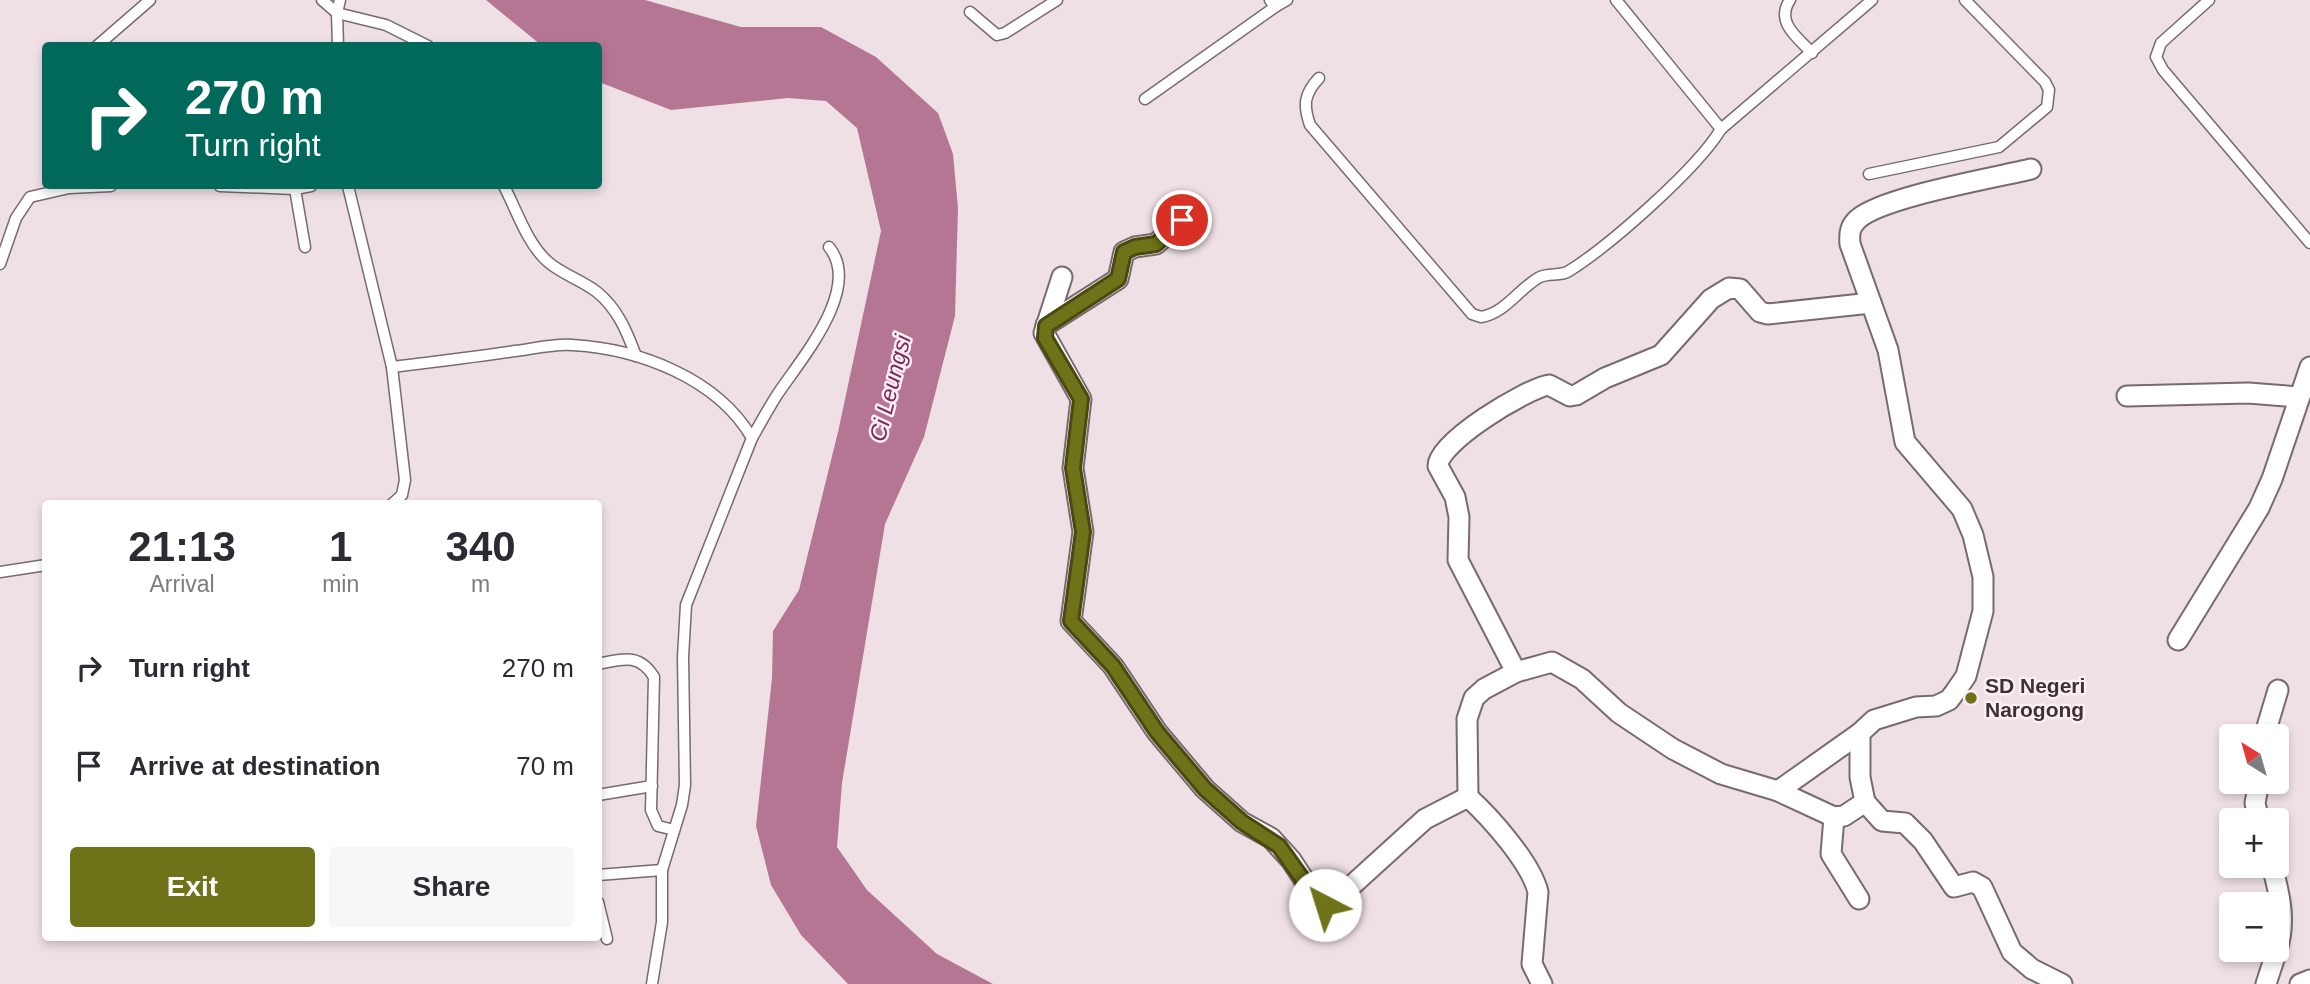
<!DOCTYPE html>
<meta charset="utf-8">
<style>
body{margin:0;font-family:Arial,sans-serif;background:#f7f7f7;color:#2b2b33;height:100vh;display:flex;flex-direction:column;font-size:26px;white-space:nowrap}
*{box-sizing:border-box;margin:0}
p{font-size:23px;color:#7c7c81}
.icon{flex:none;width:38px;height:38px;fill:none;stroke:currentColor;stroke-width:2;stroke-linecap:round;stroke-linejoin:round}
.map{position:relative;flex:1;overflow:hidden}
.drawer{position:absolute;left:42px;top:500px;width:560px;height:441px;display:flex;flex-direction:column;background:#fff;border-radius:7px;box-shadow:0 4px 10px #0003}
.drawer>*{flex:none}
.guide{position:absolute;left:42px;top:42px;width:560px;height:147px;border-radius:7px;box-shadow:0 4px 10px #0003;background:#00695c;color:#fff;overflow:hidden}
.needle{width:46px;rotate:323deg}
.buttons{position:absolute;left:2219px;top:724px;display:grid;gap:14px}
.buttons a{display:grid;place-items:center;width:70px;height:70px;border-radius:7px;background:#fff;box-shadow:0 4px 10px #0003;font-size:35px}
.pin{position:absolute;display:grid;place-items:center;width:60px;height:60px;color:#fff;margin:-30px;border:4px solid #fff;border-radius:50%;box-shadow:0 2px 7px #0007}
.me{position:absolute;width:77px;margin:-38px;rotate:320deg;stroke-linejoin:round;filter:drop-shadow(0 0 5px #0008)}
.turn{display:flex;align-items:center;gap:24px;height:147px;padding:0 28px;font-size:32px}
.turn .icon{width:91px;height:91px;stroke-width:2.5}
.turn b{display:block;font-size:49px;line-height:60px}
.eta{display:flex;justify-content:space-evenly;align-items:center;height:119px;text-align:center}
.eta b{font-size:42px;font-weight:800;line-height:49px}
.action{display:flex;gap:14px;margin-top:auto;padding:14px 28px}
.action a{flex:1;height:80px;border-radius:7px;background:#6e7218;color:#fff;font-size:28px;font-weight:800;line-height:80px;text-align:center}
.action a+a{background:#f7f7f7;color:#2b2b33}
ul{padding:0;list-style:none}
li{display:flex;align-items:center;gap:21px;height:98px;padding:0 28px}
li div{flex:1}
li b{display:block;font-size:26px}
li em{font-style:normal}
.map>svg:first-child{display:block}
.water{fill:#b57694}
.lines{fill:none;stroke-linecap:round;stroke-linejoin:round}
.lane-casing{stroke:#786a70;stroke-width:13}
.street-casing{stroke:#786a70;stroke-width:23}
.lane{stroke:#fff;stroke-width:10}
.street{stroke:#fff;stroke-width:19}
.route-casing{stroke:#484a10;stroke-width:18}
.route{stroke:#6e7218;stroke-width:12}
.poi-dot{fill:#6e7218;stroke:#fdedf4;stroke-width:2.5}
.labels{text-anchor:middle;stroke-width:5;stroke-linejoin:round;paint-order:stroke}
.poi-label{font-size:21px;font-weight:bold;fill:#393336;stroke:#fdedf4;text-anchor:start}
.water-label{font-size:23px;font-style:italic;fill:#762953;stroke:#fdedf4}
</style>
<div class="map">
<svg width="2310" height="984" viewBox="0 0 2310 984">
<rect width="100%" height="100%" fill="#efe0e6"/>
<polygon class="water" points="486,0 645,0 741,27 821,27 876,57 938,113 953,154 958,208 955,316 924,437 885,524 842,783 837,847 867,890 937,954 993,984 848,984 801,935 771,885 756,826 772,678 773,631 799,590 838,432 881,231 857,128 826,101 788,98 671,110 599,82 598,46 541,45"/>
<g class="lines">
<defs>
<g id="lane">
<polyline points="322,0 337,13 386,25 428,46"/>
<polyline points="1270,0 1275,7 1287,0"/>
<polyline points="1616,0 1721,129 1872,0"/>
<path d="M1790,0C1775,22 1797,37 1812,53"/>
<polyline points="2209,0 2161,43 2156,57 2163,70 2310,243"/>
<polyline points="970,12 997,35 1005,33 1057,0"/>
<polyline points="97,46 150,0"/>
<polyline points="338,46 337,13 340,0"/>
<path d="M1319,78C1304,94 1303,105 1310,125L1472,314L1481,317C1505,313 1518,290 1538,278C1548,272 1560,277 1569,271C1609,246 1697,169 1721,129"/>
<polyline points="1145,99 1275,7"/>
<polyline points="1869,174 1999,147 2047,107 2049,90 2045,82 1965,0"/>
<polyline points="220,186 295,189 311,186"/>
<path d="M348,186L392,367C433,362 474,357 515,351C533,349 555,343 573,345C639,349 717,378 752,438L686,605L683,657L685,785L682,805L662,870V922L652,984"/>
<path d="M504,186C516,209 527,243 547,261C561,274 582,280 597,292C618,309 627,332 636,356"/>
<polyline points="295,189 305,247"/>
<polyline points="0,264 16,218 30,197 69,188 111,186"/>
<path d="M752,438C760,424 768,409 777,395C800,360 863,289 829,247"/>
<polyline points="392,504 402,495 405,480 392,367"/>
<polyline points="0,572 46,565"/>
<path d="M598,664C623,659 639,653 654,677L651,810L658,826L674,830"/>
<polyline points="598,795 652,786"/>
<polyline points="598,875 662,870"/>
<polyline points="598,902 607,939"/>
</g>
<g id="street">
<path d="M1062,277L1044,333L1081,399L1073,468L1083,532L1071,621L1113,666L1157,732L1205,789L1242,822L1271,838L1291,860L1316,898L1325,905L1338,898L1425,819L1468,797C1491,818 1531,863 1538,892L1532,964L1542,984"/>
<polyline points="1046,325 1118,279 1124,252 1135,247 1156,244 1182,220"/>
<polyline points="2127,396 2248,393 2299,397"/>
<polyline points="2178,640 2259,508 2272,479 2310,367"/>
<path d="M1516,672L1458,560L1459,517L1455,497L1438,466C1437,443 1525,389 1549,385L1570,396L1576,395L1605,378L1661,355L1711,299L1729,288L1740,289L1760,312L1768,314L1871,303"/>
<polyline points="2264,737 2278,690"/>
<polyline points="1778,791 1860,733"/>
<path d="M1468,797L1467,719L1474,698L1484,689L1516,672L1552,662L1582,679L1619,713L1673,749L1721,774L1778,791L1834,817L1844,816L1865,802L1860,777V733L1874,720L1916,707L1936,706L1949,700L1955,692L1966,676L1983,611V577L1973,535L1962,509L1905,442L1888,350L1850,244C1849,233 1850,226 1858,219C1882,197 1994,178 2031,169"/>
<polyline points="1865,802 1882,821 1905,823 1923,841 1954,887 1973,882 1982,887 2012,952 2032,969 2062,984"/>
<polyline points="1834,817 1831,854 1859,899"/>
<polyline points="2259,821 2255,803 2259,782"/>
<path d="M2272,866C2280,895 2286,922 2277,950"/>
<polyline points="2266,984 2277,950"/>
<polyline points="2300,984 2310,980"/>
</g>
</defs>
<use href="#lane" class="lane-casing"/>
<use href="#street" class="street-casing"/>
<use href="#lane" class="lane"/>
<use href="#street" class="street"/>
</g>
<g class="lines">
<defs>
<polyline id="route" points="1182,220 1156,244 1135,247 1124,252 1118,279 1046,326 1045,338 1081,399 1073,468 1083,532 1071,621 1113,666 1157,732 1205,789 1242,822 1279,846 1316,898 1325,905"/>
</defs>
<use href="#route" class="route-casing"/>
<use href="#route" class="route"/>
</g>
<circle class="poi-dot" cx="1971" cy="698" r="7"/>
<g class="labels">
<g class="poi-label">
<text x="1985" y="693">SD Negeri<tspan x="1985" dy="24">Narogong</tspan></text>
</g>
<g class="water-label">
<text transform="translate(890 388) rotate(-76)" y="8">Ci Leungsi</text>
</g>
</g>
</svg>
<div class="buttons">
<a><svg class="needle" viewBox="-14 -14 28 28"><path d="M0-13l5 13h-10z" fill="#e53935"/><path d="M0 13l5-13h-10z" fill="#7c7c81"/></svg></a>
<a>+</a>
<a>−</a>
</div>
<div class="pin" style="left:1182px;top:220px;background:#d93025"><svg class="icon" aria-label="arrive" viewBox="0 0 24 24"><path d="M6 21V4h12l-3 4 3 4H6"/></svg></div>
<svg class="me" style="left:1325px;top:905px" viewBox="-20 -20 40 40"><circle r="19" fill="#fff"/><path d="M0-13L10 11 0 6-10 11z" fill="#6e7218"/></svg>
<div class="guide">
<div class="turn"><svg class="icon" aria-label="right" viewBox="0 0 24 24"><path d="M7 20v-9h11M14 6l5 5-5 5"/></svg><div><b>270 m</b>Turn right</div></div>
</div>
<section class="drawer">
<div class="eta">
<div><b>21:13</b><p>Arrival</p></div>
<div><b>1</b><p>min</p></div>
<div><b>340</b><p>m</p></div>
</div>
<ul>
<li><svg class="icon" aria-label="right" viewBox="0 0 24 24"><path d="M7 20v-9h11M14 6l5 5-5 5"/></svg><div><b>Turn right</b></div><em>270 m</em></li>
<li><svg class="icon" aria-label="arrive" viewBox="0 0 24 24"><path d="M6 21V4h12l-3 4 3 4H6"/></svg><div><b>Arrive at destination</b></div><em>70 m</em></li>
</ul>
<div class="action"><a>Exit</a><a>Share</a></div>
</section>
</div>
